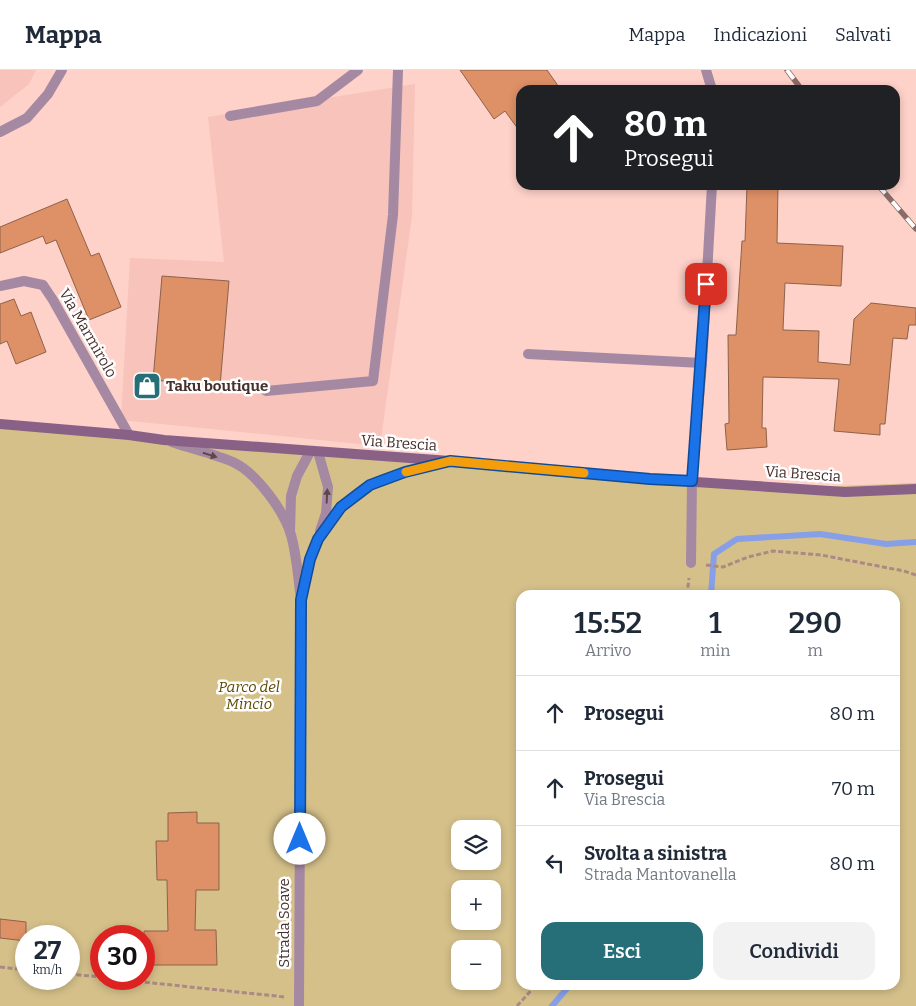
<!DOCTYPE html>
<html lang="it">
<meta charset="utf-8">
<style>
body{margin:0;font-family:Bitter,serif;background:#f2f2f3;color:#1f2937;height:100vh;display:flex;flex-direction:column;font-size:19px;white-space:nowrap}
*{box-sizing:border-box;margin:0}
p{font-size:16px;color:#747a83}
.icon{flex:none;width:28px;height:28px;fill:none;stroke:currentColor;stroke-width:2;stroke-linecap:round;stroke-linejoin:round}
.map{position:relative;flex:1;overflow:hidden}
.sheet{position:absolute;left:516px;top:520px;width:384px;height:400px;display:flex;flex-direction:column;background:#fff;border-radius:15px;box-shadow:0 2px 8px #0003}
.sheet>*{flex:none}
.top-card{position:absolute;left:516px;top:15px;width:384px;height:105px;border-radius:15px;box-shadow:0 2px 8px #0003;background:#202124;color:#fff;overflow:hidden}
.fabs{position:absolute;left:451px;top:750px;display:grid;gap:10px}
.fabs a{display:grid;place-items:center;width:50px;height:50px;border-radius:10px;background:#fff;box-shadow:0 2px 8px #0003;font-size:25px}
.speed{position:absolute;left:15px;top:855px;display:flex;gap:10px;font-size:25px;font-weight:700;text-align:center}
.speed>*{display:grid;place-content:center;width:65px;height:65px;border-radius:50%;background:#fff;box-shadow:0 2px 8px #0003;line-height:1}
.speed small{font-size:12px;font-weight:400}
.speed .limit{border:8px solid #d22;background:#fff;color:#111}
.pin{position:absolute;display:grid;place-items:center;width:42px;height:42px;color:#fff;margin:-21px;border-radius:10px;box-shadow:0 2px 8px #0006}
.me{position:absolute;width:55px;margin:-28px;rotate:0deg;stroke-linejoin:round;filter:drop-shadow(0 0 4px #0008)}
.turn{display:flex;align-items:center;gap:18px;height:105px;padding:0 25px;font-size:22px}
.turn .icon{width:65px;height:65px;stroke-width:2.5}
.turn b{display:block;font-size:35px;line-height:42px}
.eta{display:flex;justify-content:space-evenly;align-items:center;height:85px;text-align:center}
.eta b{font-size:30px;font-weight:600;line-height:35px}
.cta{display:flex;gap:10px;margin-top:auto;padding:10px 25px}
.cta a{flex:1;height:58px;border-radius:15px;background:#266f79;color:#fff;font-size:20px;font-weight:600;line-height:58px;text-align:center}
.cta a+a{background:#f2f2f3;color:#1f2937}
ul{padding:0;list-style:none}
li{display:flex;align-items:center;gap:15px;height:75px;padding:0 25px;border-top:1px solid #e0e1e3}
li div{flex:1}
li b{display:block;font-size:19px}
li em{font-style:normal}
header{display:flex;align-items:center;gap:30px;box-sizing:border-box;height:70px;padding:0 25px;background:#fff;border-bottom:1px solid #e0e1e3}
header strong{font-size:24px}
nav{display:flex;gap:28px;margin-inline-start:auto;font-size:18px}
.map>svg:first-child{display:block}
.built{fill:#f7c3bb}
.green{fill:#d5c08a;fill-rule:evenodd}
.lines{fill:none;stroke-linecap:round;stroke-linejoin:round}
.stream{stroke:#869fe7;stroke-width:6}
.building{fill:#de9066;stroke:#8d624b}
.path{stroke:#ac8984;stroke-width:3;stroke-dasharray:5 2.5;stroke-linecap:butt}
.street{stroke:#a589a3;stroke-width:10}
.secondary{stroke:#896086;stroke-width:10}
.rail-casing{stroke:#8a6b66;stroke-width:5.5}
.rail{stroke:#fefefe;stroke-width:4;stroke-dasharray:11;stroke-linecap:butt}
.oneway{fill:#5e464a}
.route-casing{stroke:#114b97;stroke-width:12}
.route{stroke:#1a73e8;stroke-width:9}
.slow{stroke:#f59e0b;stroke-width:9}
.labels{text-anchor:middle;stroke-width:5;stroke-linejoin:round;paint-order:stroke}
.street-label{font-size:15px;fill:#46302d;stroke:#fefefe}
.poi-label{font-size:15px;font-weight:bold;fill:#46302d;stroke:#fefefe;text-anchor:start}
.park-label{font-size:15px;font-style:italic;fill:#5f4a03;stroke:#fefefe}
</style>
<header>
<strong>Mappa</strong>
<nav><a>Mappa</a><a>Indicazioni</a><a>Salvati</a></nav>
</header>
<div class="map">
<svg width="916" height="936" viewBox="0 0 916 936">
<rect width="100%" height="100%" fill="#fed1c9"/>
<g class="built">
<polygon points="0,0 36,0 29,14 0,37"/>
<polygon points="415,14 412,146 380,376 121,350 130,188 224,192 208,47"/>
</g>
<path class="green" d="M0,355L788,418L916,413V936H0ZM521,525H895V915H521ZM460,759H492V791H460ZM460,819H492V851H460ZM26,866H69V909H26ZM101,866H144V909H101ZM460,879H492V911H460Z"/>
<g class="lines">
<g class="stream">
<polyline points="711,525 714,484 737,469 820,464 886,474 916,472"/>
<polyline points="552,936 570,915"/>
</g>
</g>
<g class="building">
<polygon points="460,0 547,0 561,20 521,20 521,63 505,41 494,49"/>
<polygon points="747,115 778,115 777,173 843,176 841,216 785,213 783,260 819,261 818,292 850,295 854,249 871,233 916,238 916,255 909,255 907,269 893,268 885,354 880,354 880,365 834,361 839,309 763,307 762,358 766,358 767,377 727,380 725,354 729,353 728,265 736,265 742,171 745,171"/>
<polygon points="67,129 91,186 99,183 121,237 89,250 56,170 46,174 43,166 0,183 0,157"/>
<polygon points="162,206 229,211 220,316 153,310"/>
<polygon points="14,229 21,246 31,242 46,282 16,294 7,271 0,274 0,234"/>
<polygon points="197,742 197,753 219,753 219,820 196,820 195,860 216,860 217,895 144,895 144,861 168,861 167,810 157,810 156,771 168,771 168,743"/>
<polygon points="0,849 26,852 26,871 0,868"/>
</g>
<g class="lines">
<g class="path">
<polyline points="706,495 723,497 748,487 773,481 821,485 904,501 916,505"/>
<polyline points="687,525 689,508"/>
<polyline points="0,897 26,900"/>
<polyline points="69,904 101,907"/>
<polyline points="115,909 285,927"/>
<polyline points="517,936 536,915"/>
</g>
<g class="street">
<polyline points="706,0 712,20"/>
<polyline points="230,46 317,31 358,0"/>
<polyline points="0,62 27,48 48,24 62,0"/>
<polyline points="0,216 24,211 43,215 53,230 129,365"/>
<polyline points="528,284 702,293"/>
<polyline points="266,321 373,311 393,145 398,0"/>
<path d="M172,372C192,379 216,384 235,393C257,404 284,441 291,465C297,486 298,508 301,530L299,936"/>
<polyline points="318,382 328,417 326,443 320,461"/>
<polyline points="290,462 291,426 297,406 310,382"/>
<polyline points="691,493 692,411 702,293 712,115"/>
<path d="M303,522C306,504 309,486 317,470C327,450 350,426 370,415C390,404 424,398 446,392"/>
</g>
<polyline class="secondary" points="0,354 129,365 164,370 450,391 650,409 845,422 916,419"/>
<defs>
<g id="rail">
<polyline points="787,0 802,20"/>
<polyline points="878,115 916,159"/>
</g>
</defs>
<use href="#rail" class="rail-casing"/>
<use href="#rail" class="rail"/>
</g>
<defs><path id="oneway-solid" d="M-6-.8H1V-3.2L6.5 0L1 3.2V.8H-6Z" transform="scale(1.25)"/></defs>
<g class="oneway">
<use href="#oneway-solid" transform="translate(210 385) rotate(18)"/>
<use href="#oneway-solid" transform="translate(327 426) rotate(-87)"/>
</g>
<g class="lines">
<defs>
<polyline id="route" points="300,769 301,530 310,489 318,469 341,437 370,415 405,402 450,391 650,409 692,411 706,214"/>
</defs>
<use href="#route" class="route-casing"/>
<use href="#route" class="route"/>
<polyline class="slow" points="406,402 450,391 584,403"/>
</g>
<defs>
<symbol id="shop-square" viewBox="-11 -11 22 22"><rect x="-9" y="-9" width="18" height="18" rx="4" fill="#266f79" stroke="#fefefe"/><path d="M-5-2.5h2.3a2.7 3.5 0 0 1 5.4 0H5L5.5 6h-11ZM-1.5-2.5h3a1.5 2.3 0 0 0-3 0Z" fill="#fff"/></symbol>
</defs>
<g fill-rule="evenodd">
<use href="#shop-square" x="131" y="300" width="32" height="32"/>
</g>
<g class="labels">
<g class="street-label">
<text transform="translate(88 263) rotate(60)" y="5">Via Marmirolo</text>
<text transform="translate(399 373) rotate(4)" y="5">Via Brescia</text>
<text transform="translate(803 404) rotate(4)" y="5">Via Brescia</text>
<text transform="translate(284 853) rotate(-90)" y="5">Strada Soave</text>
</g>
<g class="poi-label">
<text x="166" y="321">Taku boutique</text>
</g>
<g class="park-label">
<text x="249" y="622">Parco del<tspan x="249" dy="17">Mincio</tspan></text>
</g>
</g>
</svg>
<div class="fabs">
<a><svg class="icon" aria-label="layers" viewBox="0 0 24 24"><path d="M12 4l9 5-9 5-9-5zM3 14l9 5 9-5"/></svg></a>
<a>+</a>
<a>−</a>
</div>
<div class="speed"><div>27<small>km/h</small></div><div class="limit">30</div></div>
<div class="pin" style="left:706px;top:214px;background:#d93025"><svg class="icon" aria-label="arrive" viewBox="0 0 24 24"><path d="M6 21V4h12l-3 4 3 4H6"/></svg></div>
<svg class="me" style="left:300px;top:769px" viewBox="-20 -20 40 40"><circle r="19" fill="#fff"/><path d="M0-13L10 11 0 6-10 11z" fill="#1a73e8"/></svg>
<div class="top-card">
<div class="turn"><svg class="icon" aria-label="ahead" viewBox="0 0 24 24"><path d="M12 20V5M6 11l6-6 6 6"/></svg><div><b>80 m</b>Prosegui</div></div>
</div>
<section class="sheet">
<div class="eta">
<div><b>15:52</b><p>Arrivo</p></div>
<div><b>1</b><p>min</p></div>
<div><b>290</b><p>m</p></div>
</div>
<ul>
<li><svg class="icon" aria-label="ahead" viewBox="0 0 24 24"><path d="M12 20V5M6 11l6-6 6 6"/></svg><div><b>Prosegui</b></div><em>80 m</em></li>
<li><svg class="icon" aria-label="ahead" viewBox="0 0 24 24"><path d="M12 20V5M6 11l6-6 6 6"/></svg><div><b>Prosegui</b><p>Via Brescia</p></div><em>70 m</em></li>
<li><svg class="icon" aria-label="left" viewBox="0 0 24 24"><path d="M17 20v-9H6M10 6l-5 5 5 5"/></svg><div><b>Svolta a sinistra</b><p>Strada Mantovanella</p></div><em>80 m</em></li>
</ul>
<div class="cta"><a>Esci</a><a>Condividi</a></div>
</section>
</div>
